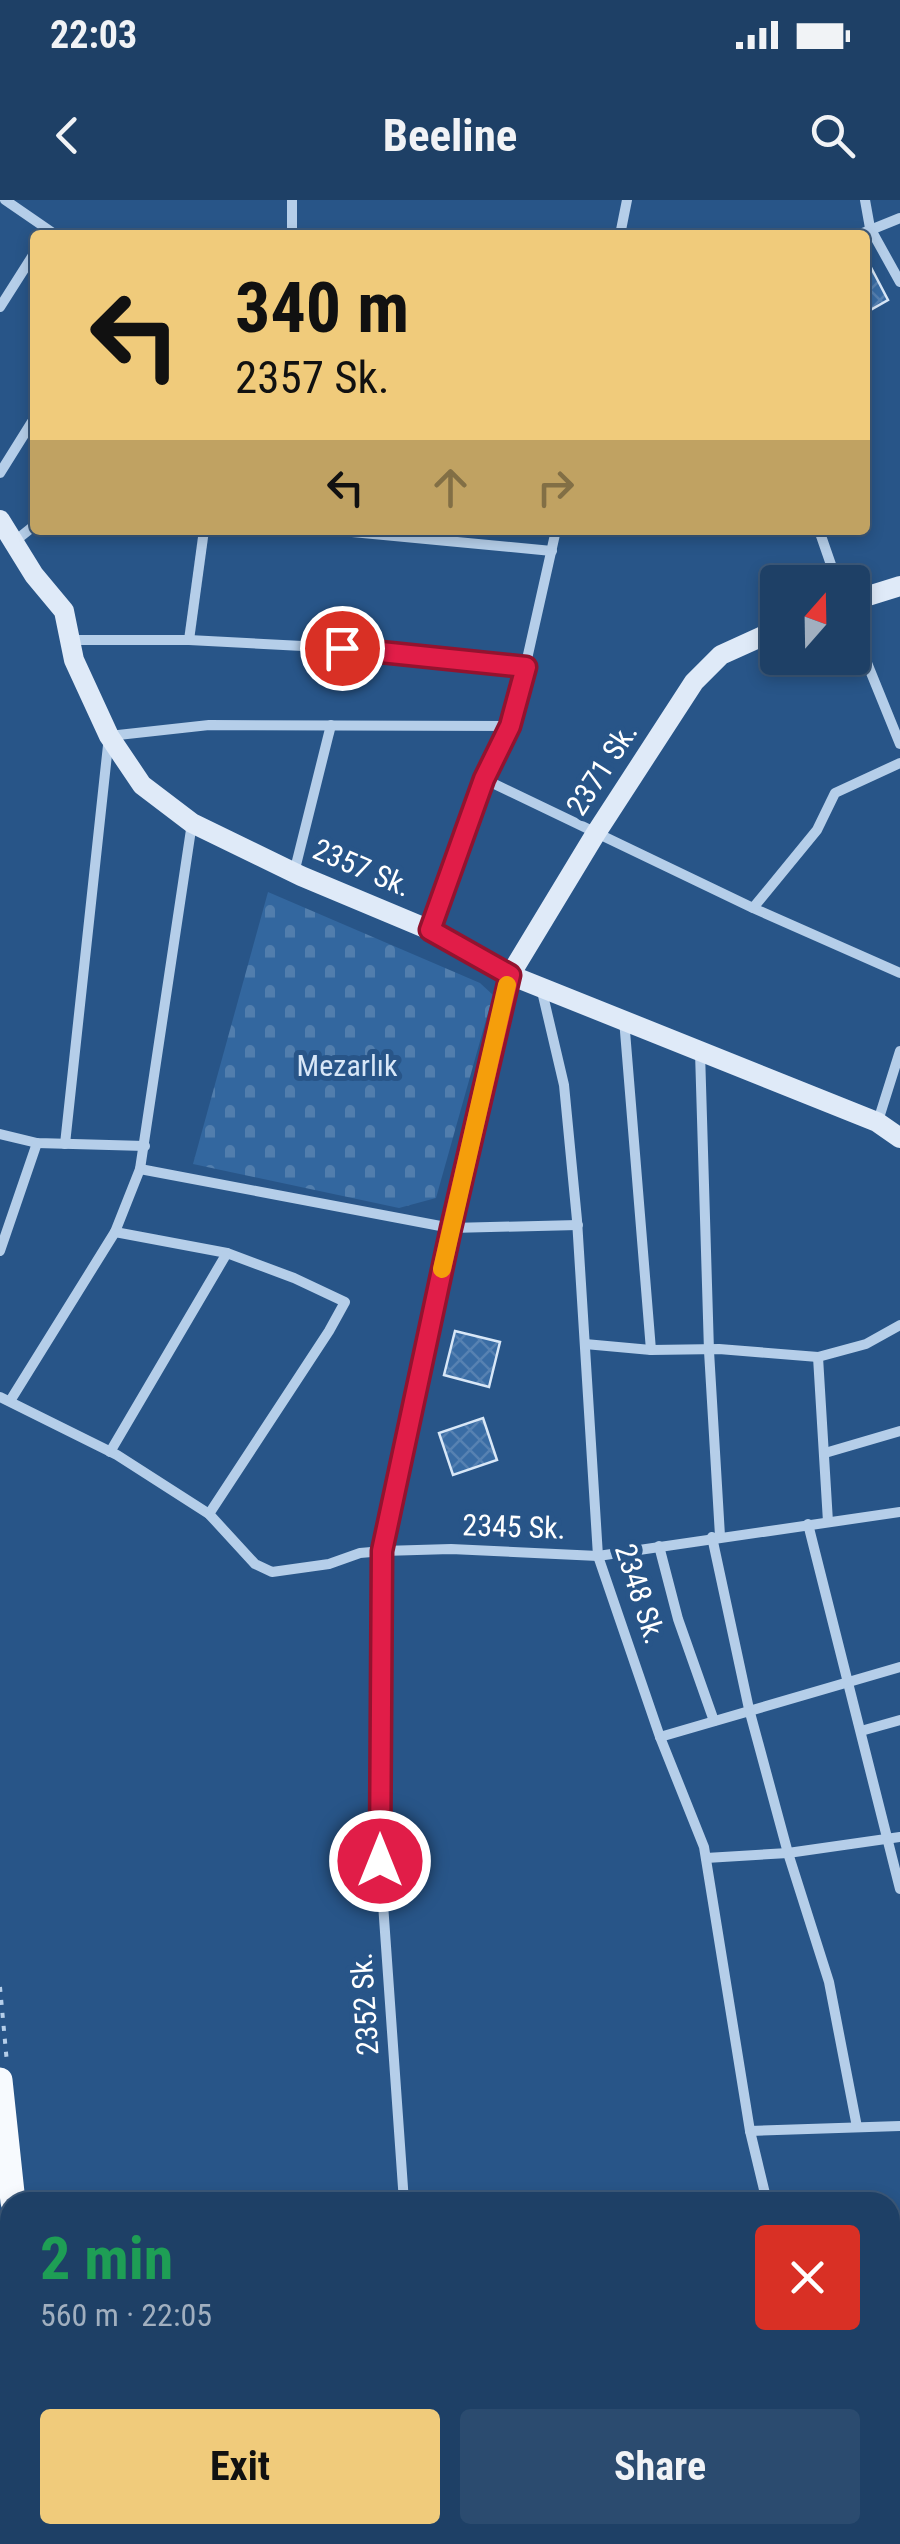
<!DOCTYPE html>
<meta charset="utf-8">
<style>
body{margin:0;font-family:"Roboto Condensed",sans-serif;background:#2b4b6f;color:#f1f3f6;height:100vh;display:flex;flex-direction:column;font-size:38px;white-space:nowrap}
*{box-sizing:border-box;margin:0}
p{font-size:32px;color:#a1afbf}
.icon{flex:none;width:55px;height:55px;fill:none;stroke:currentColor;stroke-width:2;stroke-linecap:round;stroke-linejoin:round}
.map{position:relative;flex:1;overflow:hidden}
.panel{position:absolute;left:0px;top:1992px;width:900px;height:352px;display:flex;flex-direction:column;background:#1e4066;border-radius:30px 30px 0 0;box-shadow:0 5px 15px #0003,0 0 0 2px #3c597a}
.panel>*{flex:none}
.banner{position:absolute;left:30px;top:30px;width:840px;height:305px;border-radius:10px;box-shadow:0 5px 15px #0003,0 0 0 2px #3c597a;background:#f0cb7b;color:#111;overflow:hidden}
.needle{width:65px;rotate:20deg}
.fabs{position:absolute;left:760px;top:365px;display:grid;gap:20px}
.fabs a{display:grid;place-items:center;width:110px;height:110px;border-radius:10px;background:#1e4066;box-shadow:0 5px 15px #0003,0 0 0 2px #3c597a;font-size:50px}
.pin{position:absolute;display:grid;place-items:center;width:85px;height:85px;color:#fff;margin:-42px;border:5px solid #fff;border-radius:50%;box-shadow:0 2px 10px #0007}
.me{position:absolute;width:110px;margin:-55px;rotate:0deg;stroke-linejoin:round;filter:drop-shadow(0 0 8px #0008)}
.turn{display:flex;align-items:center;gap:35px;height:210px;padding:0 40px;font-size:45px}
.turn .icon{width:130px;height:130px;stroke-width:2.5}
.turn b{display:block;font-size:70px;line-height:85px}
.lanes{display:flex;align-items:center;height:95px;padding:0 40px;background:#0003;justify-content:center;gap:50px;direction:ltr}
.lanes .off{opacity:.35}
.round{display:grid;place-items:center;flex:none;width:105px;height:105px;border-radius:10px;background:#2b4b6f}
.headline{display:flex;align-items:center;justify-content:space-between;height:170px;padding:0 40px}
h1{font-size:60px;font-weight:700;line-height:75px;color:#1e9e55}
.primary-button{display:flex;gap:20px;margin-top:auto;padding:20px 40px}
.primary-button a{flex:1;height:115px;border-radius:10px;background:#f0cb7b;color:#111;font-size:40px;font-weight:700;line-height:115px;text-align:center}
.primary-button a+a{background:#2b4b6f;color:#f1f3f6}
.status{display:flex;justify-content:space-between;align-items:center;height:70px;padding:0 50px;background:#1e4066;direction:ltr}
.status svg{height:28px;fill:currentColor}
header{display:flex;justify-content:space-between;align-items:center;height:130px;padding:0 40px;background:#1e4066;font-size:45px;font-weight:700}
.map>svg:first-child{display:block}
.cemetery{fill:url(#cemetery-stones)}
.building{fill:url(#building-cross-hatch);stroke:#d8e7f7;stroke-width:2.5}
.lines{fill:none;stroke-linecap:round;stroke-linejoin:round}
.path{stroke:#b5cee9;stroke-width:4;stroke-dasharray:5 8;stroke-linecap:butt}
.street{stroke:#b5cee9;stroke-width:10}
.secondary{stroke:#dfeaf8;stroke-width:20}
.primary{stroke:#f7fafe;stroke-width:25}
.route-casing{stroke:#92132f;stroke-width:25}
.route{stroke:#e11d48;stroke-width:18}
.slow{stroke:#f59e0b;stroke-width:18}
.labels{text-anchor:middle;stroke-width:10;stroke-linejoin:round;paint-order:stroke}
.street-label{font-size:30px;fill:#fff;stroke:#285588}
.park-label{font-size:30px;fill:#d8e7f7;stroke:#285588}
</style>
<div class="status"><b>22:03</b><svg viewBox="0 0 49 12"><path d="M0 12V9h3v3zM5 12V6h3v6zM10 12V3h3v9zM15 12V0h3v12zM26 1h20v11H26zM47 4h2v5h-2z"/></svg></div>
<header><svg class="icon" aria-label="back" viewBox="0 0 24 24"><path d="M15 5l-7 7 7 7"/></svg>Beeline<svg class="icon" aria-label="search" viewBox="0 0 24 24"><circle cx="10" cy="10" r="6"/><path d="M15 15l6 6"/></svg></header>
<div class="map">
<svg width="900" height="2344" viewBox="0 0 900 2344">
<defs>
<pattern id="cemetery-stones" width="16" height="16" patternUnits="userSpaceOnUse" patternTransform="scale(2.5)"><rect width="16" height="16" fill="#33679f"/><path d="M2 7V4a2 2 0 0 1 4 0v3zM10 15v-3a2 2 0 0 1 4 0v3z" fill="#527ead"/></pattern>
<pattern id="building-cross-hatch" width="8" height="8" patternUnits="userSpaceOnUse" patternTransform="scale(2.5)"><rect width="8" height="8" fill="#396ca4"/><path d="M0 0l8 8M0 8l8-8" fill="none" stroke="#5782b2"/></pattern>
</defs>
<rect width="100%" height="100%" fill="#285588"/>
<polygon class="cemetery" points="268,692 480,783 493,795 436,998 399,1008 193,964"/>
<g class="building">
<polygon points="865,56 888,100 865,113"/>
<polygon points="455,1131 500,1142 489,1187 444,1175"/>
<polygon points="483,1218 497,1260 453,1275 439,1233"/>
</g>
<g class="lines">
<polyline class="path" points="0,1787 7,1863"/>
<g class="street">
<polyline points="5,0 56,35"/>
<polyline points="865,0 870,28 900,82"/>
<polyline points="292,35 292,0"/>
<polyline points="620,35 627,0"/>
<polyline points="858,35 900,18"/>
<polyline points="0,107 35,52"/>
<polyline points="0,273 35,217"/>
<polyline points="331,330 552,351"/>
<polyline points="819,330 837,382"/>
<polyline points="15,341 35,325"/>
<polyline points="852,426 900,544"/>
<polyline points="70,440 189,440 380,450 525,467"/>
<polyline points="189,440 204,330"/>
<polyline points="484,579 753,708 900,773"/>
<polyline points="294,673 331,525"/>
<polyline points="753,708 817,630 835,593 900,563"/>
<polyline points="430,730 484,579 516,508 556,330"/>
<polyline points="541,787 564,885 577,1020 598,1356 660,1537 704,1647 750,1931 767,2002"/>
<polyline points="624,819 651,1150"/>
<polyline points="700,852 709,1151 720,1336"/>
<polyline points="878,921 900,851"/>
<polyline points="0,934 37,943 145,946"/>
<polyline points="65,944 109,536 209,525 510,526"/>
<polyline points="140,969 451,1028 578,1025"/>
<polyline points="115,1032 227,1053 294,1078 345,1102 329,1131 209,1314"/>
<polyline points="0,1051 37,943"/>
<polyline points="585,1144 651,1150 719,1149 818,1157 866,1144 900,1125"/>
<polyline points="818,1157 828,1322"/>
<polyline points="0,1197 117,1255 209,1314 255,1364 272,1372 329,1364 360,1353 383,1351 451,1349 598,1356 900,1312"/>
<polyline points="10,1201 115,1032 140,969 192,623"/>
<polyline points="110,1252 227,1053"/>
<polyline points="825,1253 900,1231"/>
<polyline points="808,1324 900,1689"/>
<polyline points="712,1337 749,1509 788,1653 829,1782 857,1927"/>
<polyline points="659,1346 678,1419 714,1521"/>
<polyline points="861,1531 900,1520"/>
<polyline points="660,1537 900,1467"/>
<polyline points="706,1658 788,1653 900,1637"/>
<polyline points="750,1931 900,1926"/>
<polyline points="404,2002 380,1661 383,1351 451,1028 510,775"/>
<polyline points="890,2240 900,2257"/>
<polyline points="734,2335 737,2344"/>
</g>
<g class="secondary">
<polyline points="0,320 34,375 64,411 74,460 109,536 142,585 192,623 301,676 430,730 510,775 877,922 900,938"/>
<polyline points="852,401 900,386"/>
<polyline points="510,775 596,633 694,482 721,455 778,429"/>
</g>
<g class="primary">
<polyline points="0,1880 13,2002"/>
<polyline points="890,2142 900,2139"/>
<polyline points="0,2172 10,2254"/>
<polyline points="890,2181 900,2178"/>
<polyline points="0,2289 10,2253"/>
<polyline points="74,2343 157,2335"/>
<polyline points="3,2344 12,2335"/>
<polyline points="287,2344 320,2335"/>
</g>
</g>
<g class="lines">
<defs>
<polyline id="route" points="342,448 526,467 510,526 484,579 430,730 510,775 451,1028 382,1351 380,1661"/>
</defs>
<use href="#route" class="route-casing"/>
<use href="#route" class="route"/>
<polyline class="slow" points="442,1069 507,785"/>
</g>
<g class="labels">
<g class="street-label">
<text transform="translate(602 569) rotate(-57)" y="10">2371 Sk.</text>
<text transform="translate(362 668) rotate(23)" y="10">2357 Sk.</text>
<text transform="translate(514 1327) rotate(2)" y="10">2345 Sk.</text>
<text transform="translate(640 1394) rotate(72)" y="10">2348 Sk.</text>
<text transform="translate(365 1804) rotate(-94)" y="10">2352 Sk.</text>
</g>
<g class="park-label">
<text x="347" y="876">Mezarlık</text>
</g>
</g>
</svg>
<div class="fabs">
<a><svg class="needle" viewBox="-14 -14 28 28"><path d="M0-13l5 13h-10z" fill="#e53935"/><path d="M0 13l5-13h-10z" fill="#a1afbf"/></svg></a>
</div>
<div class="pin" style="left:342px;top:448px;background:#d93025"><svg class="icon" aria-label="arrive" viewBox="0 0 24 24"><path d="M6 21V4h12l-3 4 3 4H6"/></svg></div>
<svg class="me" style="left:380px;top:1661px" viewBox="-20 -20 40 40"><circle r="17" fill="#e11d48" stroke="#fff" stroke-width="3"/><path d="M0-11L8 9 0 5-8 9z" fill="#fff"/></svg>
<div class="banner">
<div class="turn"><svg class="icon" aria-label="left" viewBox="0 0 24 24"><path d="M17 20v-9H6M10 6l-5 5 5 5"/></svg><div><b>340 m</b>2357 Sk.</div></div>
<div class="lanes"><svg class="icon" aria-label="left" viewBox="0 0 24 24"><path d="M17 20v-9H6M10 6l-5 5 5 5"/></svg><svg class="icon off" aria-label="ahead" viewBox="0 0 24 24"><path d="M12 20V5M6 11l6-6 6 6"/></svg><svg class="icon off" aria-label="right" viewBox="0 0 24 24"><path d="M7 20v-9h11M14 6l5 5-5 5"/></svg></div>
</div>
<section class="panel">
<div class="headline"><div><h1>2 min</h1><p>560 m · 22:05</p></div><a class="round" style="background:#d93025;color:#fff"><svg class="icon" aria-label="close" viewBox="0 0 24 24"><path d="M6 6l12 12M18 6L6 18"/></svg></a></div>
<div class="primary-button"><a>Exit</a><a>Share</a></div>
</section>
</div>
